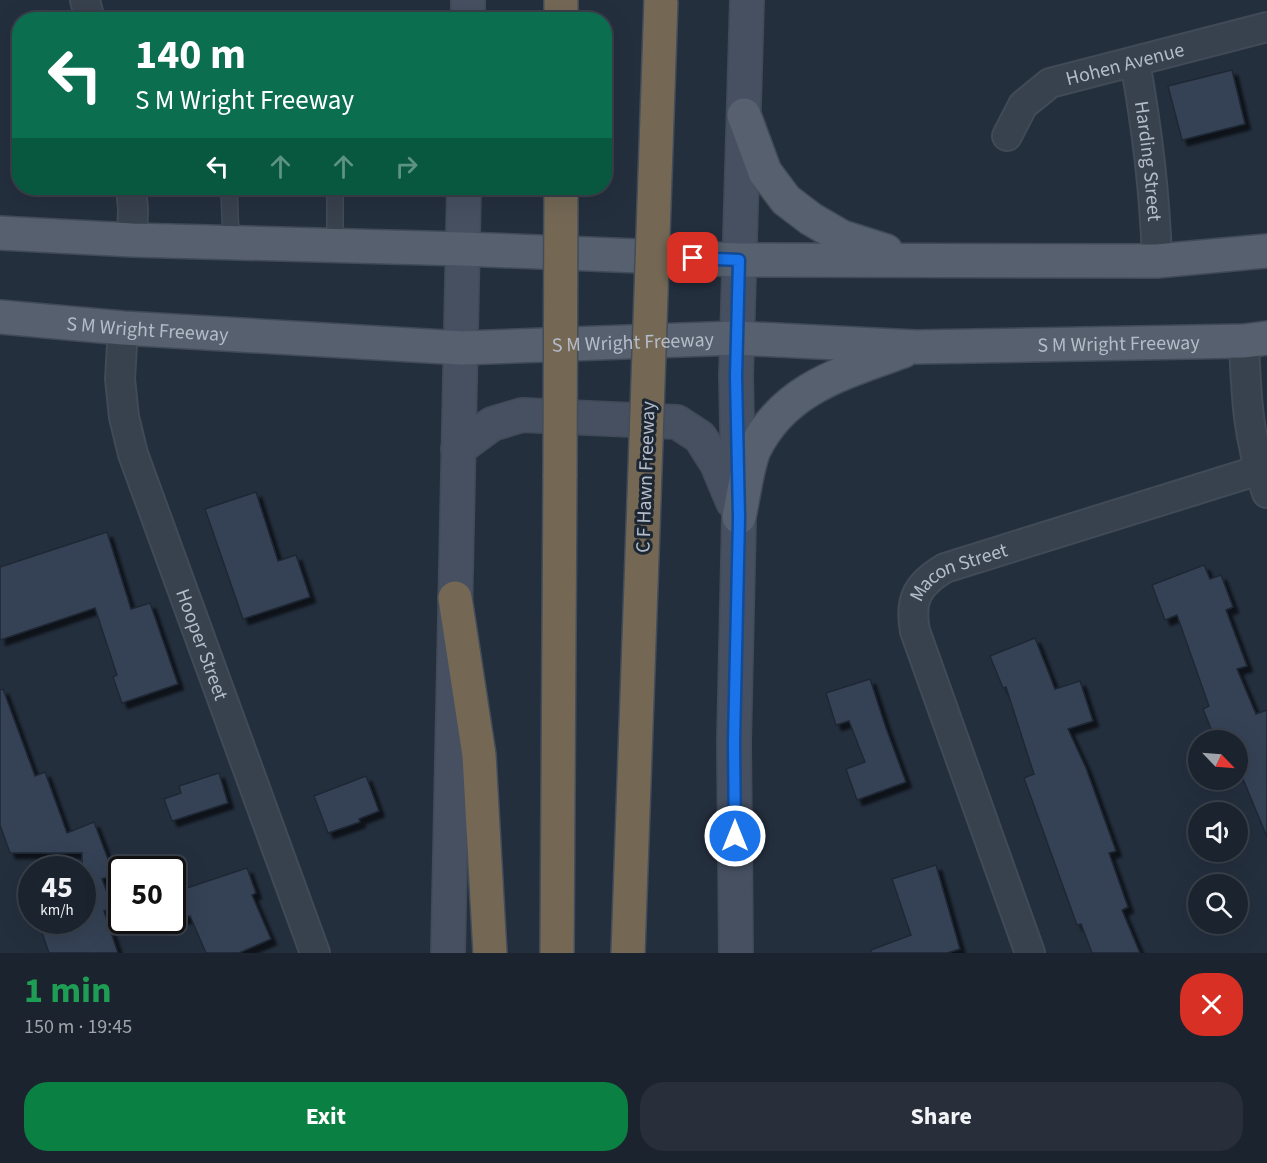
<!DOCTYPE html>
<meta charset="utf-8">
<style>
body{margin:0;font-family:"Source Sans 3",sans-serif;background:#282f3a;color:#f1f3f6;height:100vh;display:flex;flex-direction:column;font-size:22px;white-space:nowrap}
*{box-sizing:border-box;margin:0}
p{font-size:20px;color:#a0a4aa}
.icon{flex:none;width:33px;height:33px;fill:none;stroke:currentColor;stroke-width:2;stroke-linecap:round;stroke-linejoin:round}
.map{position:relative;height:953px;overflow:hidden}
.sheet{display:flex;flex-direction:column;background:#1b232e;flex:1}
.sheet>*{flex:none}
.banner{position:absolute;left:12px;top:12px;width:600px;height:183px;border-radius:24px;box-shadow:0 6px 24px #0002,0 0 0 2px #39404a;background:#0b6e4f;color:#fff;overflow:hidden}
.needle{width:39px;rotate:115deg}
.tools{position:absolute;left:1188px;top:730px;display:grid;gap:12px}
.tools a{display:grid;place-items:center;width:60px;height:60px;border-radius:50%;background:#1b232e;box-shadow:0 6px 24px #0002,0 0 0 2px #39404a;font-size:30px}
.speed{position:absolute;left:18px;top:856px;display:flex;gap:12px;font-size:30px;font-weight:700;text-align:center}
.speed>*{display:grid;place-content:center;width:78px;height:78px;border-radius:50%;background:#1b232e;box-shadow:0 6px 24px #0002,0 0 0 2px #39404a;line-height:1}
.speed small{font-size:15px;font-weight:400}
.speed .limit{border:3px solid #111;border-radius:9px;background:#fff;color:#111}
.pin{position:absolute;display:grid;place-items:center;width:51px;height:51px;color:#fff;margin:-26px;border-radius:12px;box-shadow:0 3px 9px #0006}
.me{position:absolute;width:66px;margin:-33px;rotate:0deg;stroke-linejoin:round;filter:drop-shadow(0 0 4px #0008)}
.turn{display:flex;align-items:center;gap:21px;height:126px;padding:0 24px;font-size:27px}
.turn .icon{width:78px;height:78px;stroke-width:2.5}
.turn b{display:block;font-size:42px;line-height:51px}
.lanes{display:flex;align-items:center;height:57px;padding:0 24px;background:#0003;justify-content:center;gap:30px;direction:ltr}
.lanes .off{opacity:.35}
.round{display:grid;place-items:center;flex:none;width:63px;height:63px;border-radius:24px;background:#282f3a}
.overview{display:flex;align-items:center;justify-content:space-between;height:102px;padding:0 24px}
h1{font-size:36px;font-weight:700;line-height:45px;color:#1e9e55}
.primary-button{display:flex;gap:12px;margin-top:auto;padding:12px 24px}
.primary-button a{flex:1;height:69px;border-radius:24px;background:#0b8043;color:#fff;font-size:24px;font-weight:700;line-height:69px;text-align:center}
.primary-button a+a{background:#282f3a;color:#f1f3f6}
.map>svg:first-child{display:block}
.building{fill:#364354;stroke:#1f2835;stroke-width:1.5;filter:url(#shadow)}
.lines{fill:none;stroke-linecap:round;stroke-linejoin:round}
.service-casing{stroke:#414a57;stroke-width:18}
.minor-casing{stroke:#414a57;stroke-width:32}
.secondary-casing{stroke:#414a57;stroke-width:36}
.primary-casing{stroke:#414a57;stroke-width:36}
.motorway-casing{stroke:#434c59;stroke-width:36}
.service{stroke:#38414e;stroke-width:15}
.minor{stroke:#38414e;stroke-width:28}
.secondary{stroke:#465061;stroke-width:33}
.primary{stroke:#56606e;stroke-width:33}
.motorway{stroke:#746855;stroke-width:33}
.motorway-bridge-casing{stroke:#434c59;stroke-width:36;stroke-linecap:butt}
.motorway-bridge{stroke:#746855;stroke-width:33}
.route-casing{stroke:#114b97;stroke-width:15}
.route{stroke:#1a73e8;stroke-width:10}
.labels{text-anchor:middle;stroke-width:6;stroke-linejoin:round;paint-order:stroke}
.street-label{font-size:20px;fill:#b4bcc9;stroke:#1d2633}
</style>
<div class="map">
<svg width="1267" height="953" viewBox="0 0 1267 953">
<defs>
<filter id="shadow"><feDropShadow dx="5.5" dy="5.5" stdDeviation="1.5" flood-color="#0009"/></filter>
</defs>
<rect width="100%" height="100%" fill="#242f3e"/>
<g class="building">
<polygon points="1232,70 1245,124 1182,140 1168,86"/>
<polygon points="256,492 278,561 296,555 310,597 243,619 205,509"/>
<polygon points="107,532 131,609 150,603 178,684 122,703 113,677 117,675 95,608 0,640 0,567"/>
<polygon points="1204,565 1210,579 1221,575 1233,607 1226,610 1247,666 1237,669 1256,714 1267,710 1267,837 1238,767 1238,741 1216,741 1203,709 1209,706 1177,615 1165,620 1152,585"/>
<polygon points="1035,638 1055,689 1080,681 1093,721 1068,729 1086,768 1116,851 1109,853 1128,907 1122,910 1140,953 1092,953 1081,924 1077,925 1024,778 1034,774 1031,765 1006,687 1003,688 990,656"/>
<polygon points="870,679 886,728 906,782 857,800 846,769 865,762 849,721 836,725 826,693"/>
<polygon points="3,689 35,776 45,772 67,833 94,822 114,875 102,879 113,908 104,911 118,953 49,953 38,921 82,921 82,853 10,853 0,825 0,690"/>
<polygon points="219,773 228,803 172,821 164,799 181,793 179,786"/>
<polygon points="366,776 379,811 359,819 360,822 328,833 314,796"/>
<polygon points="936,865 960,949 947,953 871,953 871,950 911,935 892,879"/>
<polygon points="247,868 256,893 252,895 271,939 239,953 206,953 190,916 172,922 172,893"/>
</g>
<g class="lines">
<defs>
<g id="service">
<polyline points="229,188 231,242"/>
<polyline points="335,188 335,245"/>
</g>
<g id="minor">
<polyline points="85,0 90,20"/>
<path id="s1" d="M1135,62C1147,128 1155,194 1157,261"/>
<path id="s2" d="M1007,136L1023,105L1050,83L1267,27"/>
<polyline points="131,188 133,209 132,240"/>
<path id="s3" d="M123,328L120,379L124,417L133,454L315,953"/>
<path d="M1244,341C1246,396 1248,440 1267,493"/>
<path id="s4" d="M1030,953L915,631C909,599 918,584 945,568L1259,470"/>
</g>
<g id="secondary">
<polyline points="468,20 468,0"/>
<polyline points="458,449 492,424 522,415 677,422 700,437 717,464 733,502"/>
<polyline points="448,953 464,188"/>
<polyline points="736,953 734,742 739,517 736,376 747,0"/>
</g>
<g id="primary">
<polyline points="744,115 765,172 786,200 811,219 842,237 886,251"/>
<polyline points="0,233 132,240 463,249 739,260 1157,261 1267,251"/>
<path id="s5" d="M0,317L123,328L462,348L736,338L916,347L1244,341L1267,338"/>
<path d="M739,517C743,499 747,467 754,450C784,388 843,373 903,351"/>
</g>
<g id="motorway">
<polyline points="561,20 561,0"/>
<polyline points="455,598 479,755 490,953"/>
<polyline points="557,953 560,474"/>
<polyline points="628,953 644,499"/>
</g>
</defs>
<use href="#service" class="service-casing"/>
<use href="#minor" class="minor-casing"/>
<use href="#secondary" class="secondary-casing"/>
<use href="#primary" class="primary-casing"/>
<use href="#motorway" class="motorway-casing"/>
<use href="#service" class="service"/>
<use href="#minor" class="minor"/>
<use href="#secondary" class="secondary"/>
<use href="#primary" class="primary"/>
<use href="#motorway" class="motorway"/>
<defs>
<g id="motorway-bridge">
<polyline points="560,474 561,188"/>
<polyline points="644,499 661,0"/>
</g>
</defs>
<use href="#motorway-bridge" class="motorway-bridge-casing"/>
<use href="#motorway-bridge" class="motorway-bridge"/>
</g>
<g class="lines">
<defs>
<polyline id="route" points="693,258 739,260 736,376 739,518 734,742 735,836"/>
</defs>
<use href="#route" class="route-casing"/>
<use href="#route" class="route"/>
</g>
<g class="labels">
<g class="street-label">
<text dy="7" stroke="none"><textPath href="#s2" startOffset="147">Hohen Avenue</textPath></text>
<text dy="7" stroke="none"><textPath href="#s1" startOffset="100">Harding Street</textPath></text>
<text dy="7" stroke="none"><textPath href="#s5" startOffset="148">S M Wright Freeway</textPath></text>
<text dy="7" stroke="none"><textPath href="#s5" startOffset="634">S M Wright Freeway</textPath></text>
<text dy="7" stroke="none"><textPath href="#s5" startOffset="1120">S M Wright Freeway</textPath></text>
<text transform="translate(645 477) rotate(-88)" y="7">C F Hawn Freeway</text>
<text dy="7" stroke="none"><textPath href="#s4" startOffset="428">Macon Street</textPath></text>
<text dy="7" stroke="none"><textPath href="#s3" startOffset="330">Hooper Street</textPath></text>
</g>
</g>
</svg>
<div class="tools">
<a><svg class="needle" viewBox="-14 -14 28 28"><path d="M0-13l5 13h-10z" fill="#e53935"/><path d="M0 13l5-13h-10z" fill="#a0a4aa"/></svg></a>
<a><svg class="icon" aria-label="sound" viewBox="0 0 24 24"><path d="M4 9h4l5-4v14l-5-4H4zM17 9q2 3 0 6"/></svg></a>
<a><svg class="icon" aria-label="search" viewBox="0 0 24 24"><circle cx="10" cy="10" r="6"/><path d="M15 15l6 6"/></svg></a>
</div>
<div class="speed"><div>45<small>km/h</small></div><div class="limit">50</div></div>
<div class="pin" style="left:693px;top:258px;background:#d93025"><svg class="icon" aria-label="arrive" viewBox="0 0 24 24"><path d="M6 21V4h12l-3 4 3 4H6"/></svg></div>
<svg class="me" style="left:735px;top:836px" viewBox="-20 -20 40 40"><circle r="17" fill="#1a73e8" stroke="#fff" stroke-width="3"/><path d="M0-11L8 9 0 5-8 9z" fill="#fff"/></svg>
<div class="banner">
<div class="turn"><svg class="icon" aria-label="left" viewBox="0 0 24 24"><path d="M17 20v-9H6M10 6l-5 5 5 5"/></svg><div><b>140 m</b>S M Wright Freeway</div></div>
<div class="lanes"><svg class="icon" aria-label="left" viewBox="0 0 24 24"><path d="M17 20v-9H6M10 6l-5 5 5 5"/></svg><svg class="icon off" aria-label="ahead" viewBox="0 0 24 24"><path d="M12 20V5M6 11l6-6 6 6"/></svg><svg class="icon off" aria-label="ahead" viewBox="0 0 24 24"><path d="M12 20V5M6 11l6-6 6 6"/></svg><svg class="icon off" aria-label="right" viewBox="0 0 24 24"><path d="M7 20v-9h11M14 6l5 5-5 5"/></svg></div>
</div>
</div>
<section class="sheet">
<div class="overview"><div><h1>1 min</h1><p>150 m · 19:45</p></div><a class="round" style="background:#d93025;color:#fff"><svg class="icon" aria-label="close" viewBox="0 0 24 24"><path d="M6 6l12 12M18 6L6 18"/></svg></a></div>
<div class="primary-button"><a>Exit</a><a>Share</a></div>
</section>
